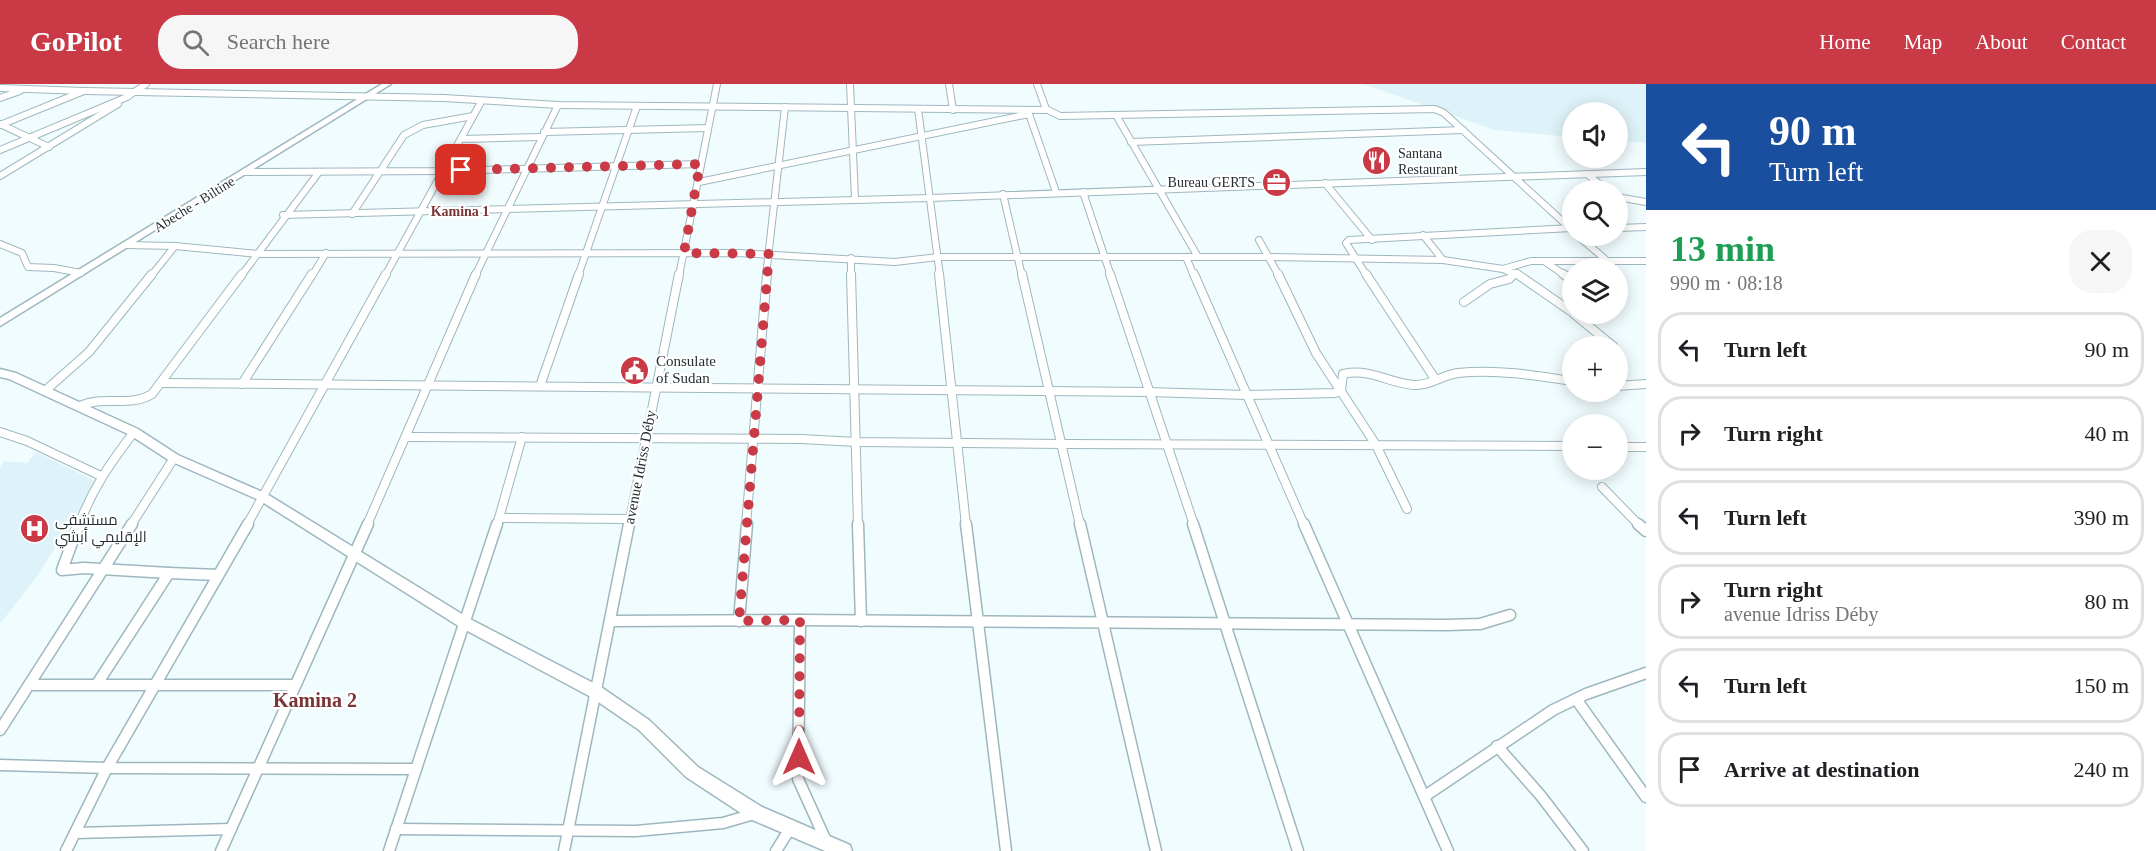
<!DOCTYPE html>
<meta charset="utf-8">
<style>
body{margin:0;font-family:"Times New Roman",Cairo,serif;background:#f6f6f6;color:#202124;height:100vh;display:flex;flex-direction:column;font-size:22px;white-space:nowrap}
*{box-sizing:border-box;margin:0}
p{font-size:20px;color:#757577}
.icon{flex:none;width:33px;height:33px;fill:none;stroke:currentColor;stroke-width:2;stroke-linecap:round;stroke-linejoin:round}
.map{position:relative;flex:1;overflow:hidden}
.panel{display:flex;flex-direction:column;background:#fff;width:510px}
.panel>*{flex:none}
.top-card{background:#1a4fa0;color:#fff;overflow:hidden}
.tools{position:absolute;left:1562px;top:18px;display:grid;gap:12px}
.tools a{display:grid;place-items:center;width:66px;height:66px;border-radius:50%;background:#fff;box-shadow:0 3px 15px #0003;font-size:30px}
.pin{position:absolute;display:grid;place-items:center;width:51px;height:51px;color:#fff;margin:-26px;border-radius:12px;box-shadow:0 3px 9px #0006}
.me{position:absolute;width:66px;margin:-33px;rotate:0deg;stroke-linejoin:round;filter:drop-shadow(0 0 4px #0008)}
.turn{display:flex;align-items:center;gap:21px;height:126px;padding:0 24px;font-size:27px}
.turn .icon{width:78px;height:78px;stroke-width:2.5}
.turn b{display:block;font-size:42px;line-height:51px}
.round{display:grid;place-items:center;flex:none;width:63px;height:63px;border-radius:24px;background:#f6f6f6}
.overview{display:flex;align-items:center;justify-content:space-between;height:102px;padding:0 24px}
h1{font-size:36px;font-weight:800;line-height:45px;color:#1e9e55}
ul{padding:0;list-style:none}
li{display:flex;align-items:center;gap:18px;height:75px;margin:0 12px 9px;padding:0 12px;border:3px solid #e0e0e0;border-radius:24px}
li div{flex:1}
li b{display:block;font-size:22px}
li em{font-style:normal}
header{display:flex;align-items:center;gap:36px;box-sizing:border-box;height:84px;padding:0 30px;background:#c93946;color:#fff}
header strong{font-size:28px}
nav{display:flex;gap:33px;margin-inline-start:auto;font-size:21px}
.search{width:420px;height:54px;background:#f6f6f6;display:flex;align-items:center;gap:15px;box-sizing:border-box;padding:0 21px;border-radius:24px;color:#757577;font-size:22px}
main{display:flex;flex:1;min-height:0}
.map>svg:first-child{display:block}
.built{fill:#def3f9}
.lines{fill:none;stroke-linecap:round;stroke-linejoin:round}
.street-far2-casing{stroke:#9eb7bf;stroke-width:8}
.street-far1-casing{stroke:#9eb7bf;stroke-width:10}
.street-casing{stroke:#9eb7bf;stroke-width:13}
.secondary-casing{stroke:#9eb7bf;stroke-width:3}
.street-far2{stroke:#fff;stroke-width:6}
.street-far1{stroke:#fff;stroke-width:8}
.street{stroke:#fff;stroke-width:10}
.secondary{fill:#fff;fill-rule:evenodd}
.route{stroke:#c93946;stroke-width:10;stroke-dasharray:0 18}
.labels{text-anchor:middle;stroke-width:4.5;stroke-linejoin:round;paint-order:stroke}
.far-poi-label{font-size:14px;fill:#252f32;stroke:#fff;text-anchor:start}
.far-street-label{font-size:14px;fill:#252f32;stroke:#fff}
.far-neighbourhood-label{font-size:14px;font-weight:bold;fill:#7c3537;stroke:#fff}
.poi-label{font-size:15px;fill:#252f32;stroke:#fff;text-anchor:start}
.street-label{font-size:15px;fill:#252f32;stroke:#fff}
.near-neighbourhood-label{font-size:20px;font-weight:bold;fill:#7c3537;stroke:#fff}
</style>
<header>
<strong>GoPilot</strong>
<div class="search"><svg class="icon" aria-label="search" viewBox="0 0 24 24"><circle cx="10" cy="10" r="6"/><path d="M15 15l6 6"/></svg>Search here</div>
<nav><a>Home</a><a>Map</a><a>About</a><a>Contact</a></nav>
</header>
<main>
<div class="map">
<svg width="1646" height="767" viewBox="0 0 1646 767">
<rect width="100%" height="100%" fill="#f1fcff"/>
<g class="built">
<polygon points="1363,0 1646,0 1646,59 1617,57 1617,28 1572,28 1572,53 1495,46"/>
<polygon points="36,368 97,398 37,492 0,540 0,384 4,377 27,379"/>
</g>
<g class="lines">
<defs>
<g id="street-far2">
<polyline points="850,0 855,115"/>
<polyline points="949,0 953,26"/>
<polyline points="1037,0 1046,25 1060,32 1435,25 1444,29 1572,146"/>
<polyline points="0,4 84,7 0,41"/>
<polyline points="84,7 444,14 558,21 1046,26"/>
<polyline points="0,14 20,7"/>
<polyline points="918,25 940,192"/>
<polyline points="1028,27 1056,108"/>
<polyline points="1116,31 1198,173"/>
<polyline points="0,40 49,63"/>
<polyline points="544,48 708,44"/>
<polyline points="461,55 542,53"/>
<polyline points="1131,58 1463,46"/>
<polyline points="0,66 127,13 146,0"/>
<polyline points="245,88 444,87 701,80"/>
<polyline points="1587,90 1607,106"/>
<polyline points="0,92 118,20"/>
<polyline points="699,98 1029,30"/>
<polyline points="1325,99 1372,156"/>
<polyline points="1083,108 1111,192"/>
<polyline points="1003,110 1022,192"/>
<polyline points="1617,113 1646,118"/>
<polyline points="352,130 404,51 423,41 473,32"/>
<polyline points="283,131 930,114 1646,88"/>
<polyline points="1617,144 1646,143"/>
<polyline points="1423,151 1443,176"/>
<polyline points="1578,152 1605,175"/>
<polyline points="1259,156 1279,192"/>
<polyline points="0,160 22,169 28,183 54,184 81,189"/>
<polyline points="126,161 175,162 258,170 738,169 895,178 938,173 1270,173 1443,176 1503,185 1531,177 1646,177"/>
<polyline points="1186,173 1194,192"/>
<polyline points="851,174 851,192"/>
<polyline points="1544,177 1566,192"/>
<polyline points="1503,185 1519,192"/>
<polyline points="151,192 175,162"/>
<polyline points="241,192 319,88"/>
<polyline points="312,192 326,169"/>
<polyline points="385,192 481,18"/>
<polyline points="475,192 558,21"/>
<polyline points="578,192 637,22"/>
<polyline points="679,192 717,0"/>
<polyline points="766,192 785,23"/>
<polyline points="1367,192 1346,159 1349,156 1572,144"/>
<polyline points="1512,192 1515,189"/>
</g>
<g id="street-far1">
<polyline points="851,190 858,441"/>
<polyline points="939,190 966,441"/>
<polyline points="1022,190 1080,441"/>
<polyline points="1110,190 1194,441"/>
<polyline points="1194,190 1304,441"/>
<polyline points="1278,190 1316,269 1376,361 1407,425"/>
<polyline points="1366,190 1435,295"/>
<polyline points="1517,190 1572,228"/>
<polyline points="1563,190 1572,196"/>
<polyline points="1464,218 1490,200 1509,195 1514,190"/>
<polyline points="1574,230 1613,262"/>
<path d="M161,299L1149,308L1247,311L1335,309L1341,307L1343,290C1372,284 1387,299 1414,301C1430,302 1442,291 1458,289C1496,285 1534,291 1572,297"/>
<polyline points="242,300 312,190"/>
<polyline points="540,302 579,190"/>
<polyline points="1617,302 1646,300"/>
<polyline points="46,306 89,268 152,190"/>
<path d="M80,322C104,311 129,324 152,310L242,190"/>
<polyline points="0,348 27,357 101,392"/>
<polyline points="407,353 801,355 856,358 1062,360 1572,362"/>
<polyline points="1617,363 1646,363"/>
<polyline points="1602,403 1639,441"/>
<polyline points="499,434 522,353"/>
<path d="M79,441C92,405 111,378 134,348"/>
<polyline points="131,441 174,374"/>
<polyline points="247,441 386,190"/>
<polyline points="367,441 476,190"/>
<polyline points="497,441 499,434 629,435"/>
<polyline points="629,441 679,190"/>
<polyline points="746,441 767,190"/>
</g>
<g id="street">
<polyline points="79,440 62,486 84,484 169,489 97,600"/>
<polyline points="858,440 861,537"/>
<polyline points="966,440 1006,767"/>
<polyline points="1080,440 1156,767"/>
<polyline points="1193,440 1298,767"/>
<polyline points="1304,440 1448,767"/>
<polyline points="1638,440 1646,447"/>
<polyline points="169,489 218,491"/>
<polyline points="800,536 1446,541 1480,540 1510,531"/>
<polyline points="610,537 800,536 798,695 827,759"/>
<polyline points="739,537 747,440"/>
<polyline points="29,601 295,601"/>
<polyline points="1576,615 1646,713"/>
<polyline points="0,646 132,440"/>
<polyline points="1497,662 1541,712 1583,767"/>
<polyline points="0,681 107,684 415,685"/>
<polyline points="1425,712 1553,626 1586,610 1646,589"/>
<polyline points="396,745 636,747 723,739 754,730"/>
<polyline points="75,749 231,745"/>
<polyline points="66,767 107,684 248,440"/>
<polyline points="221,767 368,440"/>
<polyline points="389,767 497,440"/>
<polyline points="564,767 629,440"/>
<polyline points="776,767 791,743"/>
</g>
<g id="secondary">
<polygon points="382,0 391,0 0,242 0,234"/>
<polygon points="0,285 16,289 138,345 178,371 267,410 470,535 601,603 649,636 698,683 762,723 850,761 852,767 825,767 750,735 686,693 639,646 591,613 460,543 259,416 170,377 130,351 9,295 0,293"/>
</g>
</defs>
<use href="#street-far2" class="street-far2-casing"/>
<use href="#street-far1" class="street-far1-casing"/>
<use href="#street" class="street-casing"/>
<use href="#secondary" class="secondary-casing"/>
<use href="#street-far2" class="street-far2"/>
<use href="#street-far1" class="street-far1"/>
<use href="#street" class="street"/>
<use href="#secondary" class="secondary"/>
</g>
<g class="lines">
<polyline class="route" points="461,86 700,80 684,169 769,170 739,537 800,536 799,673"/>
</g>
<defs>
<symbol id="restaurant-disc" viewBox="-11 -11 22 22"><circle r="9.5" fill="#c93946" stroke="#fff"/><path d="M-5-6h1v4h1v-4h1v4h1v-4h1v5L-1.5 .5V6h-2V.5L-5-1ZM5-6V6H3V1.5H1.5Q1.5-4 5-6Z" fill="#fff"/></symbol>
<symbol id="office-disc" viewBox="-11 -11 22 22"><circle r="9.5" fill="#c93946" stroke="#fff"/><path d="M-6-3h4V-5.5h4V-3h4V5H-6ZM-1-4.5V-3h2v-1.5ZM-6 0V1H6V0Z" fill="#fff"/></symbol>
<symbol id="civic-disc" viewBox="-11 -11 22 22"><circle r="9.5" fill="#c93946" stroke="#fff"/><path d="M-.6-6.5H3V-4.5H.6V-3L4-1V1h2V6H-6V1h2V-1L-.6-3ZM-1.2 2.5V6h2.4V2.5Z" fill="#fff"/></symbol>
<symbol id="hospital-disc" viewBox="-11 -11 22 22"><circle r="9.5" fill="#c93946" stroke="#fff"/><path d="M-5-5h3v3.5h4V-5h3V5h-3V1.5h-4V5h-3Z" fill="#fff"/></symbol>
</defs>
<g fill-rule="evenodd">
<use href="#restaurant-disc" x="1360" y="60" width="33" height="33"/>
<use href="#office-disc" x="1260" y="82" width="33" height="33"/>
<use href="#civic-disc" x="618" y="270" width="33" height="33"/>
<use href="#hospital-disc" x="18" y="428" width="33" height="33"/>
</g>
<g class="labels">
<g class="far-poi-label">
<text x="1398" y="74">Santana<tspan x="1398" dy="16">Restaurant</tspan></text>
<text x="1255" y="103" text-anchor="end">Bureau GERTS</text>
</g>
<g class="far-street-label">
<text transform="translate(194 120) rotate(-32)" y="5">Abeche - Biltine</text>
</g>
<g class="far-neighbourhood-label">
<text x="460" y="132">Kamina 1</text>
</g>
<g class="poi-label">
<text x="656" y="282">Consulate<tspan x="656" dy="17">of Sudan</tspan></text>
<text x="55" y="441">مستشفى<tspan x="55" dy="17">الإقليمي أبشي</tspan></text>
</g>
<g class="street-label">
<text transform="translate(640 383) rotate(-79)" y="5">avenue Idriss Déby</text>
</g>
<g class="near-neighbourhood-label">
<text x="315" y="623">Kamina 2</text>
</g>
</g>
</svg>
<div class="tools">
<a><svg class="icon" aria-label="sound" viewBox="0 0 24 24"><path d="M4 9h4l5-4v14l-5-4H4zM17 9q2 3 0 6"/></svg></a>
<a><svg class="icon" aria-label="search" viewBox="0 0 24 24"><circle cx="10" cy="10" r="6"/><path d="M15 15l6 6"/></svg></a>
<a><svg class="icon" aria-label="layers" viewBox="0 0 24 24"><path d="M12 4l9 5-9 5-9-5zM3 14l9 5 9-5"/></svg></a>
<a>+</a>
<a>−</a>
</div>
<div class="pin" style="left:461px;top:86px;background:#d93025"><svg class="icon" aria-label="arrive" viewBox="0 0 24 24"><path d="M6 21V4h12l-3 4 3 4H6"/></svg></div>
<svg class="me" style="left:799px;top:673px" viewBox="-20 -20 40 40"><path d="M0-17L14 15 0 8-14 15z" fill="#c93946" stroke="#fff" stroke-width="4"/></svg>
</div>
<section class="panel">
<div class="top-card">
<div class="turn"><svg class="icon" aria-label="left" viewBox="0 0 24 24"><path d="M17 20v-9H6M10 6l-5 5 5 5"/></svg><div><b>90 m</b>Turn left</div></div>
</div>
<div class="overview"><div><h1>13 min</h1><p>990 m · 08:18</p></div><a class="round"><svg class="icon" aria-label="close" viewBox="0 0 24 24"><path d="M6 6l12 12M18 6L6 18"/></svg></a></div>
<ul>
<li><svg class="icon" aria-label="left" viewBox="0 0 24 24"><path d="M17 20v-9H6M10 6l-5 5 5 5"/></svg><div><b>Turn left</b></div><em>90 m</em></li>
<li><svg class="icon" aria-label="right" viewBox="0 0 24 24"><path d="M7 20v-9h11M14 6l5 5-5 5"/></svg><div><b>Turn right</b></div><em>40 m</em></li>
<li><svg class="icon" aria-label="left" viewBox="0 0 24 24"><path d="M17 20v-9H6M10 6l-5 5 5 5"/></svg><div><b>Turn left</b></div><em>390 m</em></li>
<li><svg class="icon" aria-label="right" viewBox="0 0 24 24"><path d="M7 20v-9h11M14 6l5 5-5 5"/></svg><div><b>Turn right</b><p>avenue Idriss Déby</p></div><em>80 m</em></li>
<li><svg class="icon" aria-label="left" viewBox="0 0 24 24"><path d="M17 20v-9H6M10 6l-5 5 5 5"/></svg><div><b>Turn left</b></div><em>150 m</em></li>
<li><svg class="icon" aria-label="arrive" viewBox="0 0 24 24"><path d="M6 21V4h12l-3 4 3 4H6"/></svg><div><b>Arrive at destination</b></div><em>240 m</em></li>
</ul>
</section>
</main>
